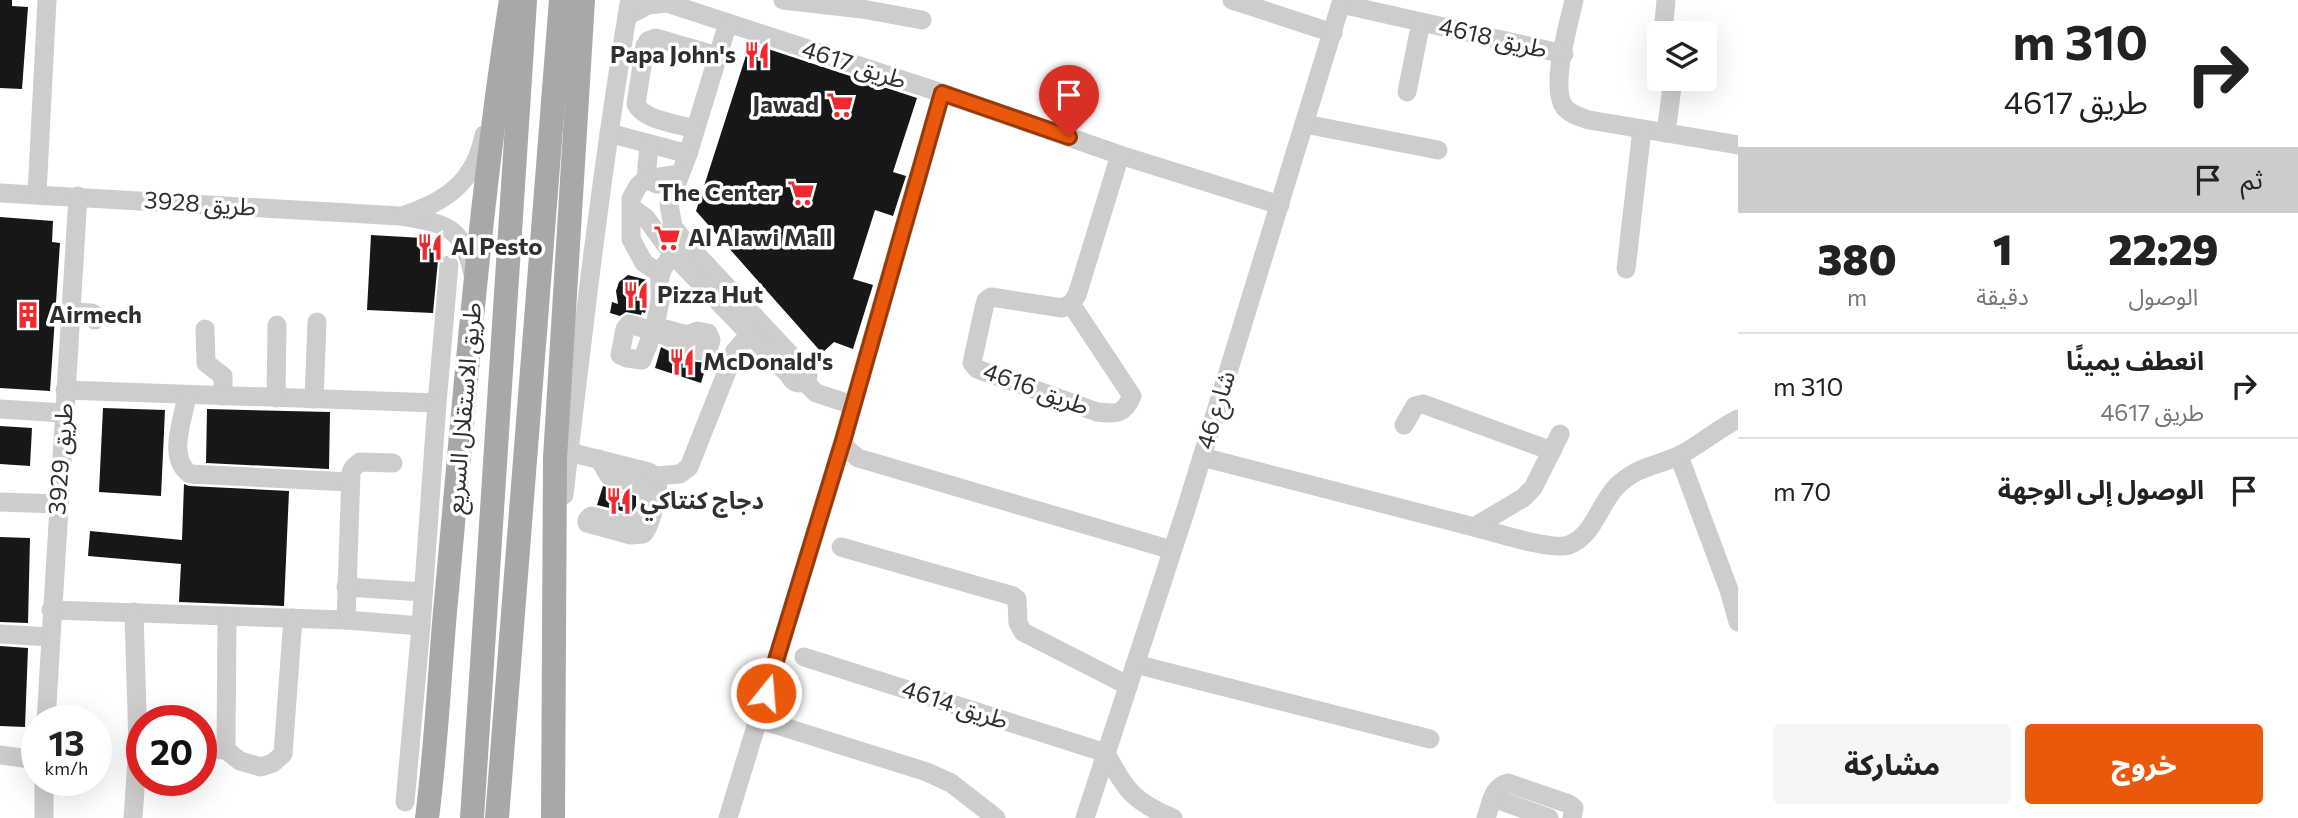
<!DOCTYPE html>
<html lang="ar">
<meta charset="utf-8">
<style>
body{margin:0;font-family:Commissioner,"Noto Sans Arabic",sans-serif;background:#f6f6f6;color:#222;direction:rtl;height:100vh;display:flex;flex-direction:column;font-size:26px;white-space:nowrap}
*{box-sizing:border-box;margin:0}
p{font-size:23px;color:#767676}
.icon{flex:none;width:38px;height:38px;fill:none;stroke:currentColor;stroke-width:2;stroke-linecap:round;stroke-linejoin:round}
.map{position:relative;flex:1;overflow:hidden;direction:ltr}
.panel{display:flex;flex-direction:column;background:#fff;width:560px}
.panel>*{flex:none}
.top-card{background:#fff;color:#222;overflow:hidden}
.controls{position:absolute;left:1647px;top:21px;display:grid;gap:14px}
.controls a{display:grid;place-items:center;width:70px;height:70px;border-radius:7px;background:#fff;box-shadow:0 7px 28px #0002;font-size:35px}
.speed{position:absolute;left:21px;top:705px;display:flex;gap:14px;font-size:35px;font-weight:700;text-align:center}
.speed>*{display:grid;place-content:center;width:91px;height:91px;border-radius:50%;background:#fff;box-shadow:0 7px 28px #0002;line-height:1}
.speed small{font-size:18px;font-weight:400}
.speed .limit{border:10px solid #d22;background:#fff;color:#111}
.pin{position:absolute;display:grid;place-items:center;width:60px;height:60px;color:#fff;margin:-72px -30px;border-radius:50% 50% 50% 0;rotate:-45deg;box-shadow:0 0 7px #0007}
.pin .icon{rotate:45deg}
.me{position:absolute;width:77px;margin:-38px;rotate:17deg;stroke-linejoin:round;filter:drop-shadow(0 0 5px #0008)}
.turn{display:flex;align-items:center;gap:24px;height:147px;padding:0 35px;font-size:32px}
.turn .icon{width:91px;height:91px;stroke-width:2.5}
.turn b{display:block;font-size:49px;line-height:60px}
.then{display:flex;align-items:center;height:66px;padding:0 35px;background:#0003;gap:14px;font-size:26px}
.eta{display:flex;justify-content:space-evenly;align-items:center;height:119px;text-align:center}
.eta b{font-size:42px;font-weight:800;line-height:49px}
.action{display:flex;gap:14px;margin-top:auto;padding:14px 35px}
.action a{flex:1;height:80px;border-radius:7px;background:#ea580c;color:#fff;font-size:28px;font-weight:800;line-height:80px;text-align:center}
.action a+a{background:#f6f6f6;color:#222}
ul{padding:0;list-style:none}
li{display:flex;align-items:center;gap:21px;height:105px;padding:0 35px;border-top:2px solid #e0e0e0}
li div{flex:1}
li b{display:block;font-size:26px}
li em{font-style:normal}
main{display:flex;flex:1;min-height:0}
.map>svg:first-child{display:block}
.building{fill:#171717}
.lines{fill:none;stroke-linecap:round;stroke-linejoin:round}
.minor{stroke:#cdcdcd;stroke-width:19}
.major{stroke:#a8a8a8;stroke-width:24}
.route-casing{stroke:#983908;stroke-width:18}
.route{stroke:#ea580c;stroke-width:12}
.labels{text-anchor:middle;stroke-width:7;stroke-linejoin:round;paint-order:stroke}
.street-label{font-size:24px;fill:#303030;stroke:#fff}
.poi-label{font-size:24px;font-weight:bold;fill:#303030;stroke:#fff;text-anchor:start}
</style>
<main>
<section class="panel">
<div class="top-card">
<div class="turn"><svg class="icon" aria-label="right" viewBox="0 0 24 24"><path d="M7 20v-9h11M14 6l5 5-5 5"/></svg><div><b>310 m</b>طريق 4617</div></div>
<div class="then">ثم<svg class="icon" aria-label="arrive" viewBox="0 0 24 24"><path d="M6 21V4h12l-3 4 3 4H6"/></svg></div>
</div>
<div class="eta">
<div><b>22:29</b><p>الوصول</p></div>
<div><b>1</b><p>دقيقة</p></div>
<div><b>380</b><p>m</p></div>
</div>
<ul>
<li><svg class="icon" aria-label="right" viewBox="0 0 24 24"><path d="M7 20v-9h11M14 6l5 5-5 5"/></svg><div><b>انعطف يمينًا</b><p>طريق 4617</p></div><em>310 m</em></li>
<li><svg class="icon" aria-label="arrive" viewBox="0 0 24 24"><path d="M6 21V4h12l-3 4 3 4H6"/></svg><div><b>الوصول إلى الوجهة</b></div><em>70 m</em></li>
</ul>
<div class="action"><a>خروج</a><a>مشاركة</a></div>
</section>
<div class="map">
<svg width="1738" height="818" viewBox="0 0 1738 818">
<rect width="100%" height="100%" fill="#fff"/>
<g class="building">
<polygon points="0,0 12,0 12,6 28,7 22,89 0,88"/>
<polygon points="750,43 917,98 893,172 906,176 893,216 875,210 853,279 873,285 853,349 834,342 822,353 696,211"/>
<polygon points="0,217 53,221 52,242 60,243 50,391 0,388"/>
<polygon points="371,235 440,239 433,313 367,310"/>
<polygon points="628,275 647,280 647,306 645,313 642,312 641,315 626,312 620,316 610,313 612,302 618,304 616,291 619,282"/>
<polygon points="661,347 688,361 707,363 701,383 655,368"/>
<polygon points="103,408 165,410 161,496 99,492"/>
<polygon points="207,409 330,412 329,469 206,463"/>
<polygon points="0,426 32,428 30,466 0,464"/>
<polygon points="184,484 189,486 289,491 284,606 179,602 181,564 88,556 90,531 182,540"/>
<polygon points="603,486 636,496 636,506 632,512 630,513 597,505"/>
<polygon points="0,537 30,538 28,623 0,622"/>
<polygon points="0,646 28,648 25,727 0,726"/>
</g>
<g class="lines">
<g class="minor">
<polyline points="783,0 862,9 922,20"/>
<polyline points="1232,0 1333,33"/>
<path d="M1574,0C1569,24 1549,88 1565,108C1572,115 1580,117 1589,120L1738,145"/>
<polyline points="1341,4 1564,54"/>
<polyline points="627,16 648,5 667,3 942,93 1120,155 1280,205"/>
<polyline points="728,23 688,154 669,204 673,227 686,243 800,365"/>
<polyline points="1663,33 1666,0"/>
<polyline points="1407,92 1421,22"/>
<polyline points="942,93 843,441 847,449 858,458 1172,550"/>
<polyline points="1305,124 1438,150"/>
<path d="M695,129C678,124 643,120 636,104L645,46L648,41L656,38L718,56"/>
<polyline points="609,133 688,154"/>
<polyline points="1666,133 1673,79"/>
<polyline points="649,144 646,179 657,184"/>
<path d="M0,193L400,216C447,224 462,225 473,275"/>
<polyline points="37,194 47,0"/>
<polyline points="632,208 646,218 673,255 789,375"/>
<path d="M405,215C447,201 475,181 484,135"/>
<polyline points="1626,269 1642,129"/>
<polyline points="661,274 644,263 631,239 631,199 638,186 646,179 680,174"/>
<path d="M1071,304L1132,396C1124,415 1116,414 1097,412L977,369L972,363L984,308L986,301L991,297L1062,308L1071,304L1077,295L1120,155"/>
<polyline points="70,312 92,313 95,315 95,320"/>
<path d="M654,326L687,335L697,331L708,333L711,340L709,347L705,351C692,352 684,344 673,339C659,333 644,328 629,324L625,329L620,355L627,358L642,360C650,341 657,321 660,301C661,292 658,281 661,273C665,261 677,251 686,243"/>
<polyline points="205,329 206,363 223,376 223,396"/>
<circle cx="799" cy="374" r="9"/>
<polyline points="804,381 816,393 853,405"/>
<polyline points="65,390 437,403 449,265"/>
<path d="M187,395C184,418 166,457 190,474L350,482"/>
<polyline points="276,398 277,325"/>
<polyline points="314,399 317,322"/>
<polyline points="0,409 64,413"/>
<polyline points="1404,425 1415,406 1423,404 1552,451"/>
<path d="M569,452L649,472C653,475 655,475 657,480C660,490 650,528 643,534L631,535L587,523V520L591,516L631,526C647,523 654,498 645,486L609,476L599,459"/>
<polyline points="1679,456 1729,590 1738,622"/>
<polyline points="1202,457 1474,527 1523,498 1533,488 1560,434"/>
<polyline points="655,476 680,474 689,467 735,351 750,334"/>
<path d="M564,495C583,331 602,167 629,4"/>
<polyline points="0,502 58,504"/>
<path d="M1474,527C1493,532 1552,551 1569,545C1594,535 1599,505 1616,487C1637,466 1654,467 1678,456C1699,446 1717,429 1738,419"/>
<polyline points="841,547 1013,596 1017,599 1018,623 1023,632 1127,685"/>
<polyline points="346,587 423,592"/>
<polyline points="51,610 346,620 421,626"/>
<polyline points="346,620 351,473 353,468 360,462 393,463"/>
<polyline points="0,634 50,637"/>
<path d="M804,657L1106,753C1125,790 1134,802 1173,818"/>
<polyline points="1135,664 1430,739"/>
<polyline points="758,719 927,772 951,783 996,818"/>
<polyline points="46,721 78,196"/>
<polyline points="201,749 226,750 240,761 261,767 273,763 283,754 293,618"/>
<polyline points="226,750 227,616"/>
<polyline points="0,755 37,760"/>
<polyline points="44,780 44,818"/>
<polyline points="1493,798 1549,818"/>
<polyline points="405,802 421,626 437,403"/>
<polyline points="133,818 138,747 134,612"/>
<polyline points="728,818 843,441"/>
<polyline points="1085,818 1187,506 1342,0"/>
<path d="M1486,818C1491,805 1492,786 1508,783L1569,804L1574,808L1572,818"/>
</g>
<g class="major">
<path d="M427,818C436,749 439,681 445,612C464,408 479,203 511,0"/>
<polyline points="472,818 525,1"/>
<polyline points="497,818 561,0"/>
<polyline points="553,818 555,458 583,0"/>
</g>
</g>
<g class="lines">
<defs>
<polyline id="route" points="766,693 843,441 942,93 1069,137"/>
</defs>
<use href="#route" class="route-casing"/>
<use href="#route" class="route"/>
</g>
<defs>
<symbol id="restaurant-bare" viewBox="-9 -9 18 18"><path d="M-5-6h1v4h1v-4h1v4h1v-4h1v5L-1.5 .5V6h-2V.5L-5-1ZM5-6V6H3V1.5H1.5Q1.5-4 5-6Z" fill="#f1282e" stroke="#fff" stroke-width="2.5" paint-order="stroke"/></symbol>
<symbol id="supermarket-bare" viewBox="-9 -9 18 18"><path d="M-6-5.5h2.5l.6 2H6L4.5 2H-2.5L-4.4-4H-6ZM-1.5 3.2a1.3 1.3 0 1 0 .1 0ZM3 3.2a1.3 1.3 0 1 0 .1 0Z" fill="#f1282e" stroke="#fff" stroke-width="2.5" paint-order="stroke"/></symbol>
<symbol id="building-bare" viewBox="-9 -9 18 18"><path d="M-4-6H4V6H1V3H-1V6H-4ZM-2.5-4.3h1.7v1.8h-1.7ZM.8-4.3h1.7v1.8H.8ZM-2.5-1h1.7V.8h-1.7ZM.8-1h1.7V.8H.8Z" fill="#f1282e" stroke="#fff" stroke-width="2.5" paint-order="stroke"/></symbol>
</defs>
<g fill-rule="evenodd">
<use href="#restaurant-bare" x="738" y="36" width="38" height="38"/>
<use href="#supermarket-bare" x="821" y="86" width="38" height="38"/>
<use href="#supermarket-bare" x="782" y="174" width="38" height="38"/>
<use href="#supermarket-bare" x="648" y="219" width="38" height="38"/>
<use href="#restaurant-bare" x="411" y="228" width="38" height="38"/>
<use href="#restaurant-bare" x="617" y="276" width="38" height="38"/>
<use href="#building-bare" x="9" y="296" width="38" height="38"/>
<use href="#restaurant-bare" x="663" y="343" width="38" height="38"/>
<use href="#restaurant-bare" x="600" y="482" width="38" height="38"/>
</g>
<g class="labels">
<g class="street-label">
<text transform="translate(1493 38) rotate(13)" y="8">طريق 4618</text>
<text transform="translate(854 65) rotate(18)" y="8">طريق 4617</text>
<text transform="translate(200 204) rotate(4)" y="8">طريق 3928</text>
<text transform="translate(1036 389) rotate(20)" y="8">طريق 4616</text>
<text transform="translate(464 408) rotate(-85)" y="8">طريق الاستقلال السريع</text>
<text transform="translate(1216 410) rotate(-73)" y="8">شارع 46</text>
<text transform="translate(61 459) rotate(-86)" y="8">طريق 3929</text>
<text transform="translate(955 705) rotate(18)" y="8">طريق 4614</text>
</g>
<g class="poi-label">
<text x="736" y="63" text-anchor="end">Papa John's</text>
<text x="819" y="113" text-anchor="end">Jawad</text>
<text x="780" y="201" text-anchor="end">The Center</text>
<text x="688" y="246">Al Alawi Mall</text>
<text x="451" y="255">Al Pesto</text>
<text x="657" y="303">Pizza Hut</text>
<text x="49" y="323">Airmech</text>
<text x="703" y="370">McDonald's</text>
<text x="640" y="509">دجاج كنتاكي</text>
</g>
</g>
</svg>
<div class="controls">
<a><svg class="icon" aria-label="layers" viewBox="0 0 24 24"><path d="M12 4l9 5-9 5-9-5zM3 14l9 5 9-5"/></svg></a>
</div>
<div class="speed"><div>13<small>km/h</small></div><div class="limit">20</div></div>
<div class="pin" style="left:1069px;top:137px;background:#d93025"><svg class="icon" aria-label="arrive" viewBox="0 0 24 24"><path d="M6 21V4h12l-3 4 3 4H6"/></svg></div>
<svg class="me" style="left:766px;top:693px" viewBox="-20 -20 40 40"><circle r="17" fill="#ea580c" stroke="#fff" stroke-width="3"/><path d="M0-11L8 9 0 5-8 9z" fill="#fff"/></svg>
</div>
</main>
